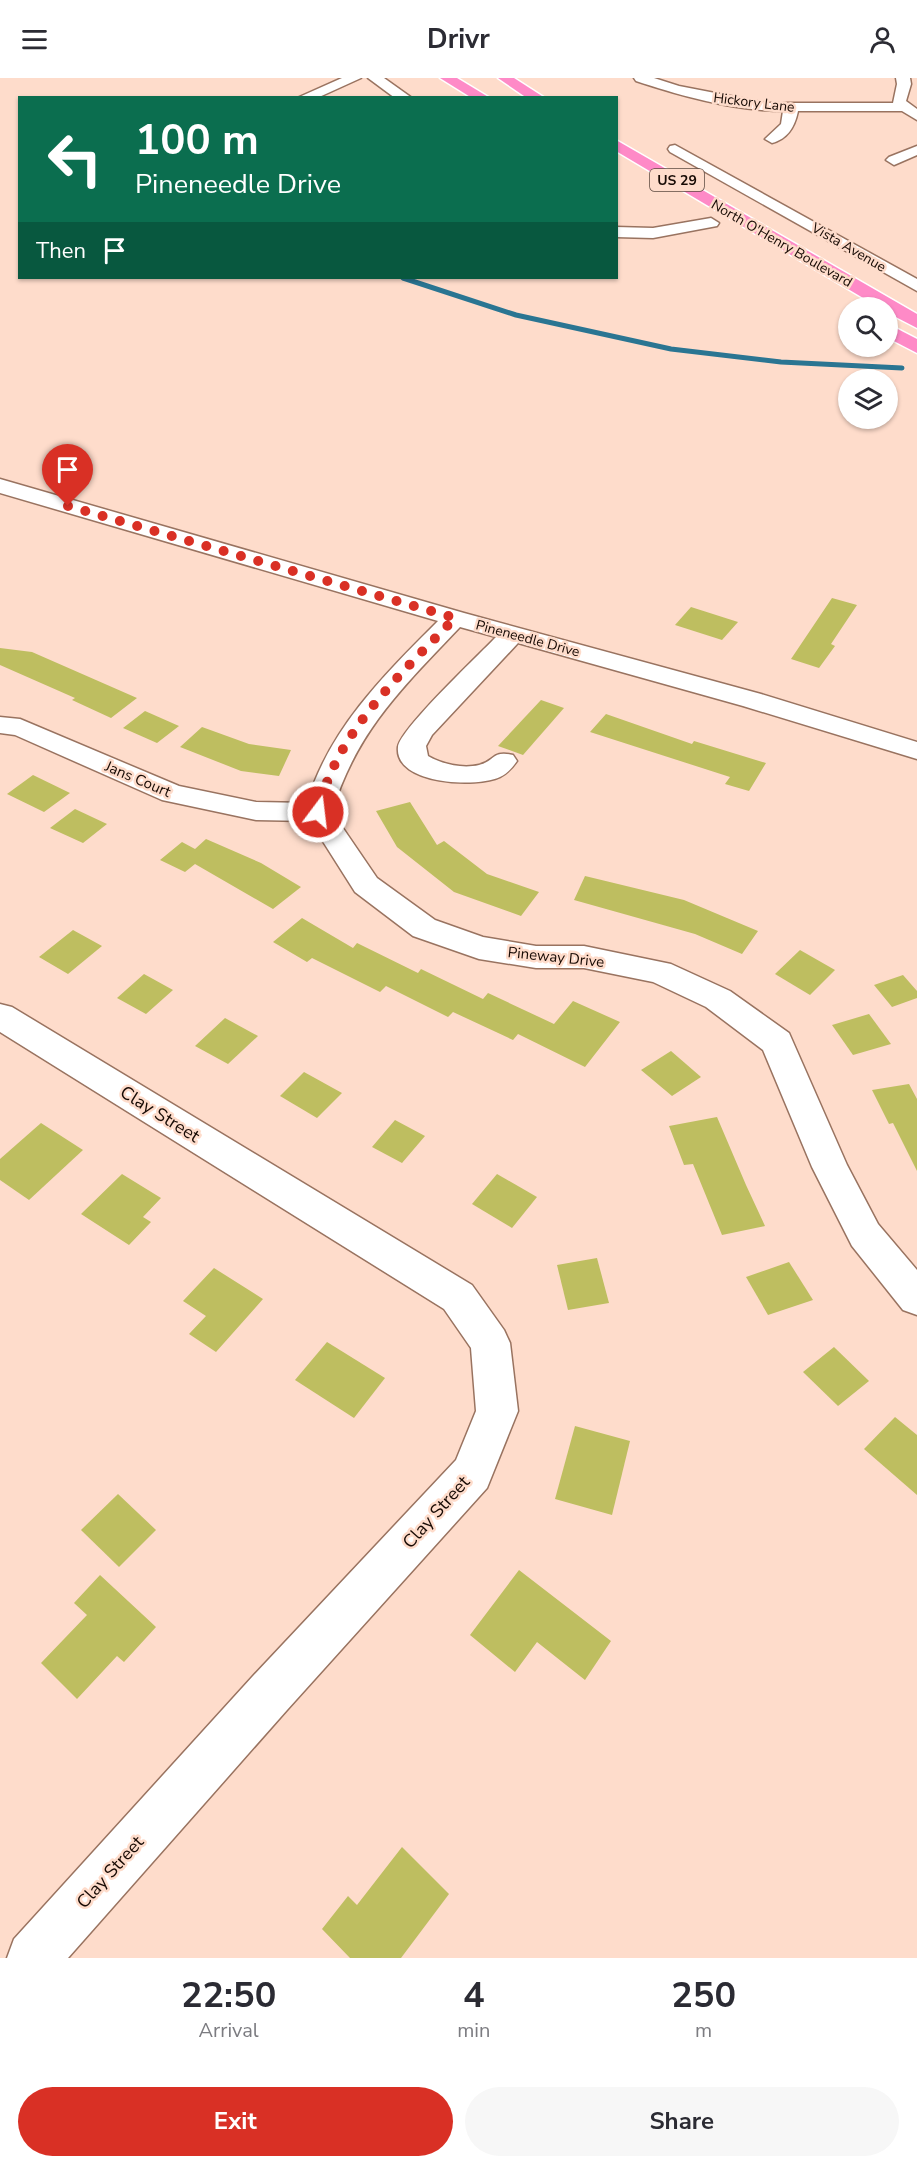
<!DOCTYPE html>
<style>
body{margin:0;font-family:"Nunito Sans",sans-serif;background:#f7f7f7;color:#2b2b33;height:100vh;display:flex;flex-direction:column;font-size:22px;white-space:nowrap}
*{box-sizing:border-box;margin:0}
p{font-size:20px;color:#7c7c81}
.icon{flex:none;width:33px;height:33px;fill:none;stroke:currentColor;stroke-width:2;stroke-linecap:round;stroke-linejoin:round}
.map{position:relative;height:1880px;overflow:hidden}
.drawer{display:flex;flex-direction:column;background:#fff;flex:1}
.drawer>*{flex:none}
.guide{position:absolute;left:18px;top:18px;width:600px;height:183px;border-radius:0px;box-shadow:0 2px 4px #0004;background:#0b6e4f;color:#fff;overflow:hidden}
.fabs{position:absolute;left:838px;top:219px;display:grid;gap:12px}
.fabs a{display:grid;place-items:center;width:60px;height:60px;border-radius:50%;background:#fff;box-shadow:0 2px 4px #0004;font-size:30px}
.pin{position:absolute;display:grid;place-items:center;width:51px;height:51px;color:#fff;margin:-62px -26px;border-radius:50% 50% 50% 0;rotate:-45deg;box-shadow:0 0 6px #0007}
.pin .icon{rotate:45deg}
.me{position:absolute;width:66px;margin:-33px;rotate:15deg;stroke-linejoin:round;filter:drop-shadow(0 0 4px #0008)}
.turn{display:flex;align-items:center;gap:21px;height:126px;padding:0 18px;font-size:27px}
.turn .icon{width:78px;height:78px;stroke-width:2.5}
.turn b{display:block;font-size:42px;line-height:51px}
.then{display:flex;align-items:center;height:57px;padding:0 18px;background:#0003;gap:12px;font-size:22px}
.eta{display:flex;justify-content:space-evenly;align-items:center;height:102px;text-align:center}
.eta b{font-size:36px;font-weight:700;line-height:42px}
.action{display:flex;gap:12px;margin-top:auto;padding:12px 18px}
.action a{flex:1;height:69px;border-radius:36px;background:#d93025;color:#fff;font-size:24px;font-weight:700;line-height:69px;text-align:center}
.action a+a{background:#f7f7f7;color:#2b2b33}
header{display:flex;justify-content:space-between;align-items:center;height:78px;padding:0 18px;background:#fff;font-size:27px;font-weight:700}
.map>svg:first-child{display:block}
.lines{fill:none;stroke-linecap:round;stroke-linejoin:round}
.stream{stroke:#2a7592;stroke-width:5}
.building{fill:#bebe60}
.minor-casing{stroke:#997360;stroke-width:3}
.highway-casing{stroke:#fff;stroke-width:3}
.minor{fill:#fff;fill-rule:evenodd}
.highway{fill:#fe8ac7;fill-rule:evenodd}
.route{stroke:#d93025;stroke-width:10;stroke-dasharray:0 18}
.labels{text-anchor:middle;stroke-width:5;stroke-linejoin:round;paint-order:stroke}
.far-street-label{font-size:14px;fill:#170a04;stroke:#fedccb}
.shield{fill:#fedccb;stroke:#5c4940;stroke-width:1.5}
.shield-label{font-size:14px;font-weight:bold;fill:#170a04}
.street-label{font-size:15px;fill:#170a04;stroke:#fedccb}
.near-street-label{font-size:18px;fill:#170a04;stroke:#fedccb}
</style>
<header><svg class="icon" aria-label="menu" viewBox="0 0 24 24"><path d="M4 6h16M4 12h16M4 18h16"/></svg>Drivr<svg class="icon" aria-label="person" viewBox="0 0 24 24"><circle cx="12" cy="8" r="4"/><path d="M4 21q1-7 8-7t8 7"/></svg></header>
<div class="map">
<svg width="917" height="1880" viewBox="0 0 917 1880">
<rect width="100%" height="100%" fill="#fedccb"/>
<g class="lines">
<polyline class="stream" points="403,200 516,237 671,271 781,284 902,290"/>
</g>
<g class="building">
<polygon points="832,520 857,527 831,566 835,568 819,590 791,581"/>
<polygon points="691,529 738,544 722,562 675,547"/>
<polygon points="0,570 32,574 137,620 111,640 72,622 75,620 0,587"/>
<polygon points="541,622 564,630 523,677 498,668"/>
<polygon points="145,633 179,648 157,665 123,650"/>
<polygon points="606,636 692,666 694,663 766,685 749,713 725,706 730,699 590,654"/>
<polygon points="202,649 249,666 291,672 279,698 241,693 180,669"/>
<polygon points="33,697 70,715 44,734 7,716"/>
<polygon points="410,724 437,767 444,763 487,796 539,814 521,838 454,814 397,769 376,733"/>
<polygon points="75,731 107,746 83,765 50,750"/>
<polygon points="206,761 261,785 301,809 273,831 195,786 185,794 160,782 182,764 195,771"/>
<polygon points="585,798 684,822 758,853 742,876 695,856 574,822"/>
<polygon points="302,840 353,870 357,865 418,895 421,891 483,921 488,915 554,946 573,923 620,944 585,989 518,956 513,962 453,934 448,939 386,908 380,914 312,880 307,884 273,864"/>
<polygon points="73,852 102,868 68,896 39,879"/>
<polygon points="800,872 835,892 810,917 775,896"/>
<polygon points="144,896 173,912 146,936 117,920"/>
<polygon points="903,897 917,913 917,920 892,929 874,907"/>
<polygon points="869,936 891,966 853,977 832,947"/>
<polygon points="225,940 258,958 228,986 195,968"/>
<polygon points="671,973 701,999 672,1018 641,992"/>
<polygon points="304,994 342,1015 317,1040 280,1018"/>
<polygon points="909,1006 917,1021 917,1093 893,1045 889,1046 872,1012"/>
<polygon points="717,1039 746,1107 765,1148 722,1157 693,1086 684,1087 669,1048"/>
<polygon points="395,1042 425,1058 402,1085 372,1069"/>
<polygon points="41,1045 83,1072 29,1122 0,1102 0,1081"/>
<polygon points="122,1096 161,1120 143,1139 151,1144 129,1167 81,1136"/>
<polygon points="497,1096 537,1119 512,1150 472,1126"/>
<polygon points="597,1180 609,1225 568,1232 557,1187"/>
<polygon points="789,1184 813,1222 768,1237 746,1199"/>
<polygon points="214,1190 263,1221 216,1274 189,1256 206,1238 183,1223"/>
<polygon points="327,1264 385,1300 354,1340 295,1302"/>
<polygon points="834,1269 869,1303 838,1328 803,1294"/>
<polygon points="895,1339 917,1357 917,1417 864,1371"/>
<polygon points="575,1348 630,1363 612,1437 555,1421"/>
<polygon points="118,1416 156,1452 119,1489 81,1452"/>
<polygon points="519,1492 611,1563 585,1602 537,1564 515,1594 470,1557"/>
<polygon points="100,1497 156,1549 124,1584 117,1578 77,1621 41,1585 87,1537 74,1525"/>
<polygon points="402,1769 449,1816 401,1880 350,1880 322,1851 348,1818 357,1827"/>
</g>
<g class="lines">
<defs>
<g id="minor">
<polygon points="342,0 361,0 317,20 297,20"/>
<polygon points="368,0 384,0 412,20 395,20"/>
<path d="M634,0H654L679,8L767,25H893L897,6L896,0H910L911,6L906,23L917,31V42L902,33H798C795,48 788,61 772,65L765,61L781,46L783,33C736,33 681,18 636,3Z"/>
<polygon points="675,67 917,201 917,213 670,74 668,71 670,68"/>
<polygon points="917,68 917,77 894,87 886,82 889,79"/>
<polygon points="711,140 719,145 717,148 653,160 616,159 616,149 653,150"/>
<path d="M0,401L464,535L761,616L917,664V681L743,628L518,565L432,657L426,668L428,678C442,686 462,691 479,687C495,683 492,672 513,677L517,683C512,690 508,695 500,699C478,710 394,707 398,669C400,651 479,577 496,559L460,549C404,608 356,653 332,734L377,800L435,842L483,859L536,868H584L671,886L730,913L789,955L847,1087L878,1146L917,1192V1237L903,1232L852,1168L812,1089L763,972L706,929L653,904L584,890H536L479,881L413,858L355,814L310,743L256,742L162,722L15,657L0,655V639L20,641L179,708L256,724L307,725C329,651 385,596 438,543L0,415Z"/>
<polygon points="0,926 12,929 472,1207 504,1252 510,1265 518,1333 487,1410 287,1632 68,1880 7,1880 14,1861 253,1598 456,1382 476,1333 471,1270 444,1231 0,954"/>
</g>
<g id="highway">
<polygon points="440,0 457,0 490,20 472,20"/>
<polygon points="498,0 514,0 545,20 527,20"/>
<polygon points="616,62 917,236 917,250 888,235 888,230 880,230 616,73"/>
<polygon points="888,246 917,261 917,275 888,260"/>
</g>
</defs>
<use href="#minor" class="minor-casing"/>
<use href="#highway" class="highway-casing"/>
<use href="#minor" class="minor"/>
<use href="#highway" class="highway"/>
</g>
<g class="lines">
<path class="route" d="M68,428L455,540C401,596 335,655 318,734"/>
</g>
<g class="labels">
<g class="far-street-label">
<text transform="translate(754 24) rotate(7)" y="5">Hickory Lane</text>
<text transform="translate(782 165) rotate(30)" y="5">North O'Henry Boulevard</text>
<text transform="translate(849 169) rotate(30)" y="5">Vista Avenue</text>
<text transform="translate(528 560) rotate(15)" y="5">Pineneedle Drive</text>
</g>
<rect class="shield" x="650" y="91" width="54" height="22" rx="4.5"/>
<g class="shield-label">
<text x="677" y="107">US 29</text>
</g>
<g class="street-label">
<text transform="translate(138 701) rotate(23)" y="5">Jans Court</text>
<text transform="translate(556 879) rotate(6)" y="5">Pineway Drive</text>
</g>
<g class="near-street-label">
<text transform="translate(160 1036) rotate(32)" y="6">Clay Street</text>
<text transform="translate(436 1434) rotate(-48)" y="6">Clay Street</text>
<text transform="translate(110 1794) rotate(-48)" y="6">Clay Street</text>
</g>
</g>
</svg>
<div class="fabs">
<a><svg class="icon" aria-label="search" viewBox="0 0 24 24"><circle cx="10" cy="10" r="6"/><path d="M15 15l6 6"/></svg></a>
<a><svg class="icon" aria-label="layers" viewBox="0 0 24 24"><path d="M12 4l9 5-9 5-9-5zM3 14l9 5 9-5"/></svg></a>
</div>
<div class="pin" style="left:68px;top:428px;background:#d93025"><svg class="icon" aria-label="arrive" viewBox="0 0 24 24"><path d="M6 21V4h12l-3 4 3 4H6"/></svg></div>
<svg class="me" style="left:318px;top:734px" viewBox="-20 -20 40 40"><circle r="17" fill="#d93025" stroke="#fff" stroke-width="3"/><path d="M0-11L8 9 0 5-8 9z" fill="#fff"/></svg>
<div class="guide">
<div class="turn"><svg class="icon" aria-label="left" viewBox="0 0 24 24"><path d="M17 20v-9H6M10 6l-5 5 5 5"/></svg><div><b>100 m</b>Pineneedle Drive</div></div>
<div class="then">Then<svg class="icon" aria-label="arrive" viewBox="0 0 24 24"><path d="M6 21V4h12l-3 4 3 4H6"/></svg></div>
</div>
</div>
<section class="drawer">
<div class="eta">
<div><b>22:50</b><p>Arrival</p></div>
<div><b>4</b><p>min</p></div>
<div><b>250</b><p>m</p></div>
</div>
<div class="action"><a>Exit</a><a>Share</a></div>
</section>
